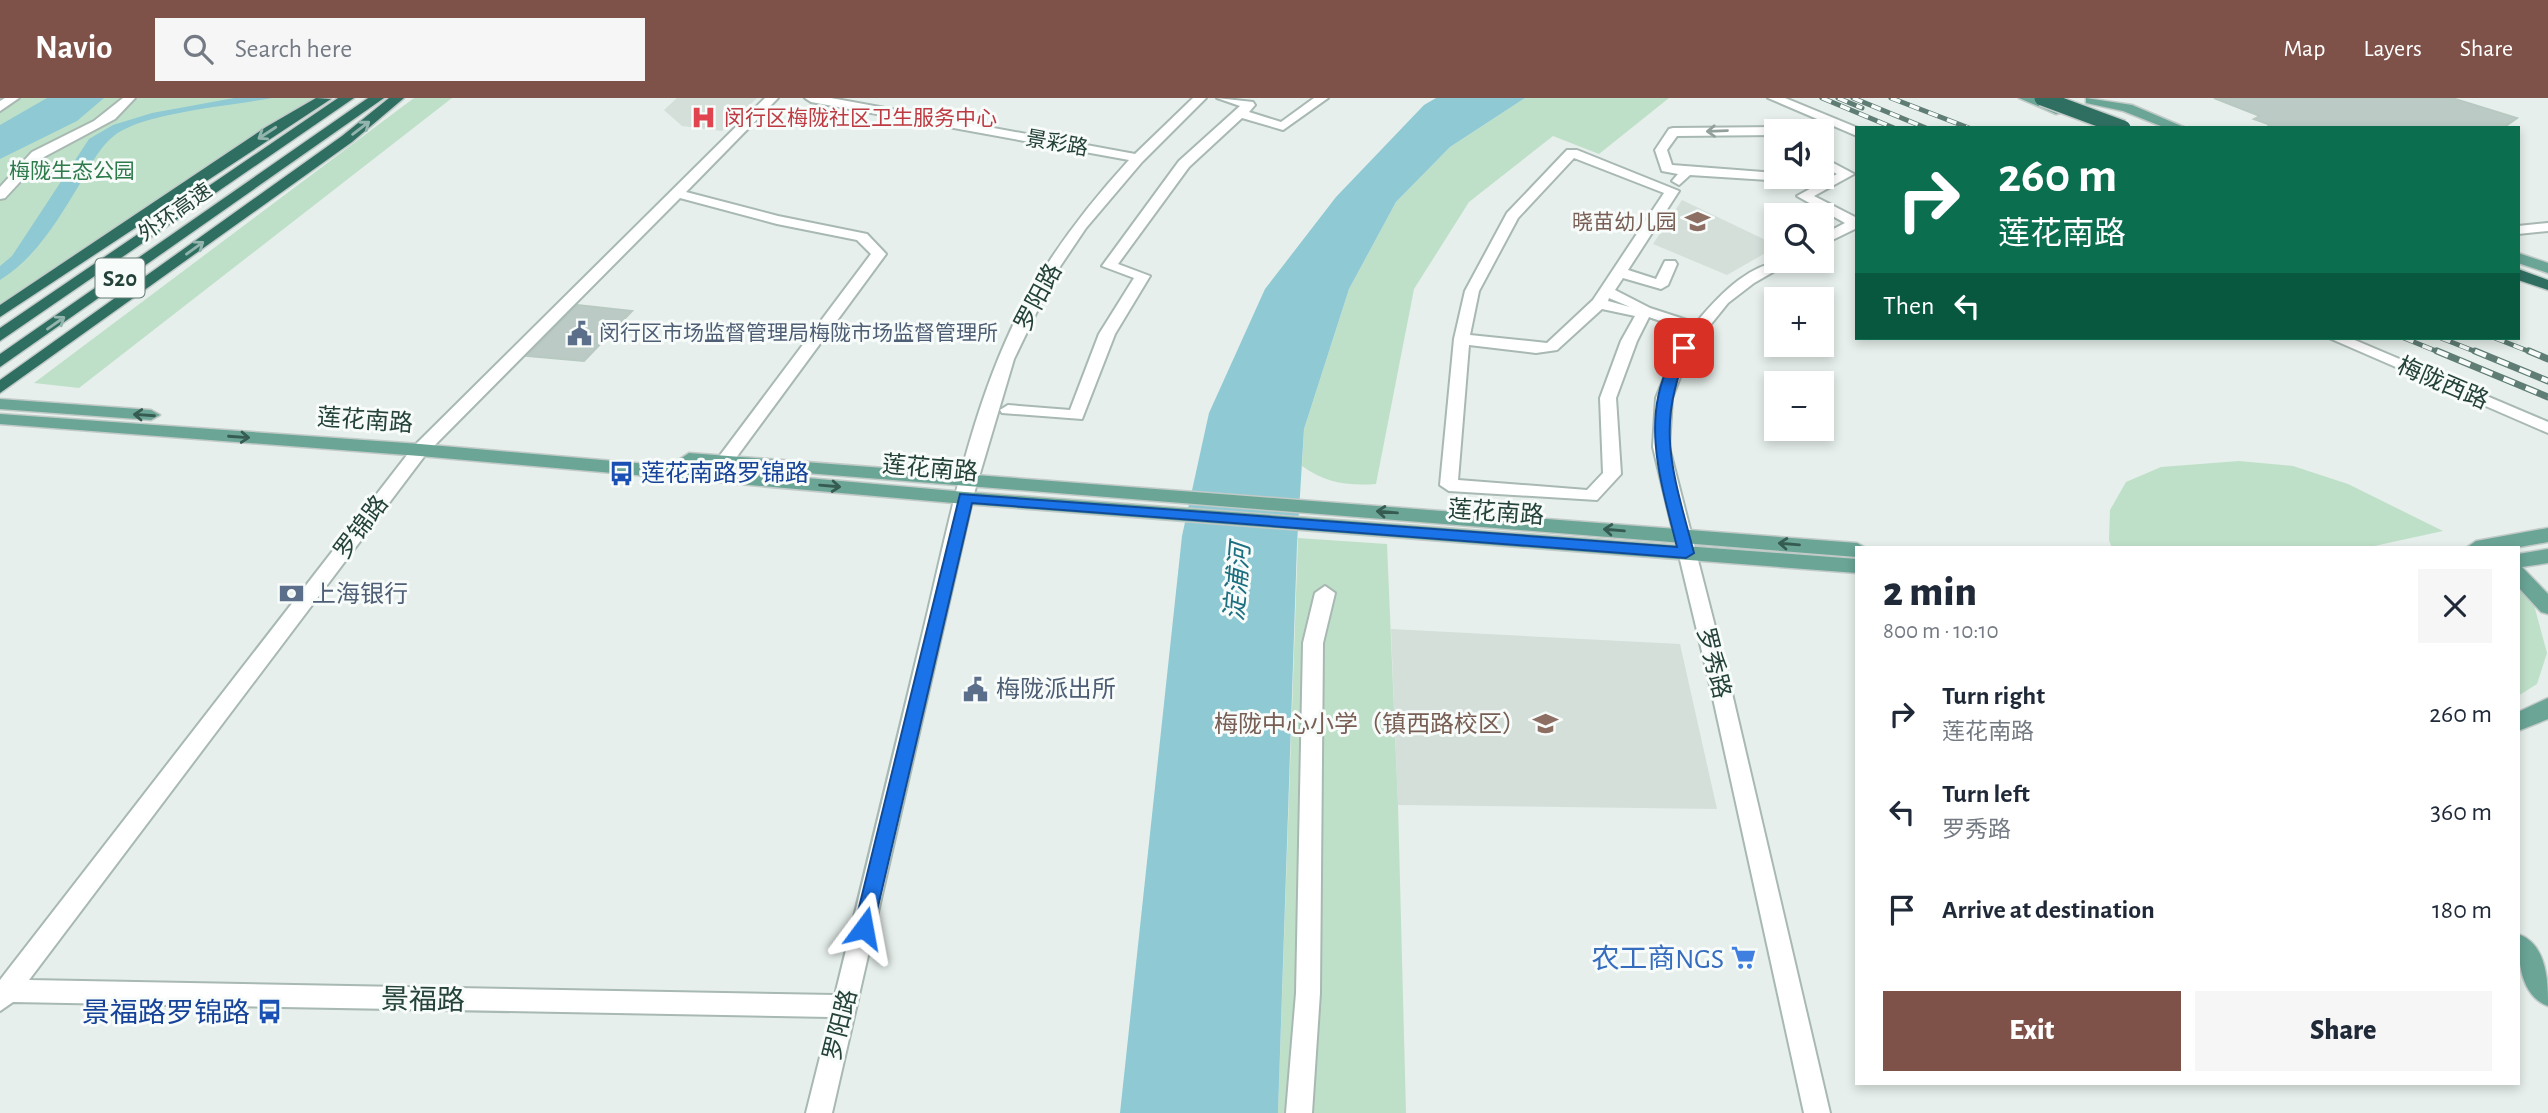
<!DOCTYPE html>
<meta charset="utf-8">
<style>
body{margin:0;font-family:"Alegreya Sans","Noto Sans SC",sans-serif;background:#f6f6f7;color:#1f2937;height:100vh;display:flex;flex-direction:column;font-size:26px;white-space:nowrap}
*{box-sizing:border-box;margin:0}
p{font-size:23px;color:#747a83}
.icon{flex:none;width:38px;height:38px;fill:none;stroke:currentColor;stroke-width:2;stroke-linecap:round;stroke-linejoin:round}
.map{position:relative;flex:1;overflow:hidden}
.details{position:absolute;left:1855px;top:448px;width:665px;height:539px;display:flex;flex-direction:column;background:#fff;border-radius:0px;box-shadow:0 4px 10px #0003}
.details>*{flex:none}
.guide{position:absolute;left:1855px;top:28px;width:665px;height:214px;border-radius:0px;box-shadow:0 4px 10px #0003;background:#0b6e4f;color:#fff;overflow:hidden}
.controls{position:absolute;left:1764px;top:21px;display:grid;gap:14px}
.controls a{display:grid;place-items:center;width:70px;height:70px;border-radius:0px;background:#fff;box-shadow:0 4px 10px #0003;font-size:35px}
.pin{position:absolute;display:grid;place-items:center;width:60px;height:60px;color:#fff;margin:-30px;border-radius:14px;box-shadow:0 4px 10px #0006}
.me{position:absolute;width:77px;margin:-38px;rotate:13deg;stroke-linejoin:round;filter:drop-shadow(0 0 5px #0008)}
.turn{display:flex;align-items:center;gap:24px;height:147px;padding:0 28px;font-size:32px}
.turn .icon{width:91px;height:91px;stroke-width:2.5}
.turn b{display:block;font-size:49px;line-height:60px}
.then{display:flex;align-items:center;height:66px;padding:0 28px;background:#0003;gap:14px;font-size:26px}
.round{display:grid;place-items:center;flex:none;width:74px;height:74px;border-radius:0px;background:#f6f6f7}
.overview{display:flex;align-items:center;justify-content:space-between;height:119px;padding:0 28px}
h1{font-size:42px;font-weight:800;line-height:52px}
.cta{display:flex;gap:14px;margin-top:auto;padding:14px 28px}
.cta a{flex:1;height:80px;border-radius:0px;background:#7f5249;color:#fff;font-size:28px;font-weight:800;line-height:80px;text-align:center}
.cta a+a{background:#f6f6f7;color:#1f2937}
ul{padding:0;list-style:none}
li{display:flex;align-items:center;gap:21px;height:98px;padding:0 28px}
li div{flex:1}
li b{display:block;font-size:26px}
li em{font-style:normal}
header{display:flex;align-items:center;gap:42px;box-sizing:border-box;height:98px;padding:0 35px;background:#7f5249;color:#fff}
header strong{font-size:33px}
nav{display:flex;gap:38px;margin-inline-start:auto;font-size:24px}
.search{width:490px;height:63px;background:#f6f6f7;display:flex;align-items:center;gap:18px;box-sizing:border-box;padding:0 24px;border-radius:0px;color:#747a83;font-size:26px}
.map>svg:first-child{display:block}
.built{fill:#d4dfda}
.green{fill:#bfe0c8}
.water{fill:#8ec9d4}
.building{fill:#bbcac4;stroke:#b8c9c2;stroke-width:2}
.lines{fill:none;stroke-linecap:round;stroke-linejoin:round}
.minor-casing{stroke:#a8b8b2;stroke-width:4}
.major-casing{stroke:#c2cac8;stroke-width:3}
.highway-casing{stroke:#c2cac8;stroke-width:3}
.minor{fill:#fff;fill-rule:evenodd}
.major{fill:#6aa596;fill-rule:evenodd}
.highway{fill:#2f6f62;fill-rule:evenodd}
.rail-far1-casing{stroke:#5f7d75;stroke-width:5}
.rail-casing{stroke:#5f7d75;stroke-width:7}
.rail-far1{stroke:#f7fbf9;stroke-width:3.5;stroke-dasharray:10;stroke-linecap:butt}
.rail{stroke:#f7fbf9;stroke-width:4.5;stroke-dasharray:12;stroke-linecap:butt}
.highway-bridge-casing{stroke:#c2cac8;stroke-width:18;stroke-linecap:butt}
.highway-bridge{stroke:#2f6f62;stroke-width:15}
.oneway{stroke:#93b5ae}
.oneway2{stroke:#92a09c}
.oneway3{stroke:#365b51}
.route{fill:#1a73e8;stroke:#114b97;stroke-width:2}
.labels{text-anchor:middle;stroke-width:6;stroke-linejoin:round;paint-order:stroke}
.far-health-label{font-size:21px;fill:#be3a42;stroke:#f7fbf9;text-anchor:start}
.far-street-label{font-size:21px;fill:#24423a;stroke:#f7fbf9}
.far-park-label{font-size:21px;fill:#2d7a4b;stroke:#f7fbf9}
.far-education-label{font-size:21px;fill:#785e54;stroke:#f7fbf9;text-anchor:end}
.far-service-label{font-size:21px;fill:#4e5e75;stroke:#f7fbf9;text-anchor:start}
.shield{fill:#f7fbf9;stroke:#637a73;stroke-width:2}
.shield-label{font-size:23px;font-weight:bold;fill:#24423a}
.street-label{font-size:24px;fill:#24423a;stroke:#f7fbf9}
.transit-label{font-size:24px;fill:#164399;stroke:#f7fbf9;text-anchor:start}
.service-label{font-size:24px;fill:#4e5e75;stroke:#f7fbf9;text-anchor:start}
.education-label{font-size:24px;fill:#785e54;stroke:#f7fbf9;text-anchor:end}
.water-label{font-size:26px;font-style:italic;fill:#1c6f80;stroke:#f7fbf9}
.near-shop-label{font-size:28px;fill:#366cbe;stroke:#f7fbf9;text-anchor:end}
.near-street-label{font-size:28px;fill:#24423a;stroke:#f7fbf9}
.near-transit-label{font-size:28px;fill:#164399;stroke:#f7fbf9;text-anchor:end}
</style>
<header>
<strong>Navio</strong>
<div class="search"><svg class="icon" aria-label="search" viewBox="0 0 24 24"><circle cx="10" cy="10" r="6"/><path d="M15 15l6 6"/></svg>Search here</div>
<nav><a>Map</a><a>Layers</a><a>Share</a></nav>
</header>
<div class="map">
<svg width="2548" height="1015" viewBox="0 0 2548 1015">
<rect width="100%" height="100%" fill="#e6efeb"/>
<g class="built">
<polygon points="677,0 757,0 722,33 682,28 664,12"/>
<polygon points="1682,102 1776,147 1776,149 1727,177 1653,146"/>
<polygon points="1391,531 1680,546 1717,711 1398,707"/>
</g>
<g class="green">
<polygon points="0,0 314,0 0,208"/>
<polygon points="414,0 452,0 79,290 34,285"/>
<path d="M1525,0H1669L1599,56L1553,38L1469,104L1414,191L1376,386C1348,388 1325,385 1302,368L1304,331L1349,191L1396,104L1450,49Z"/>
<polygon points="2239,363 2293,368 2348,386 2443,433 2365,450 2112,450 2109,442 2110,412 2126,384 2161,369"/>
<polygon points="1298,440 1387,446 1398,707 1406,1015 1278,1015"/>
<polygon points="2518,490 2531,496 2547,555 2537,586 2518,598"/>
</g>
<g class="water">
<polygon points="47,0 104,0 77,23 0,61 0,27"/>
<path d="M234,0H272C234,7 157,14 125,31C103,41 93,64 81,84C59,120 37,159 0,182V168L12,158L89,41L113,27L152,15Z"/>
<polygon points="1436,0 1525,0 1450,49 1396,104 1349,191 1304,331 1297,446 1278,1015 1120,1015 1182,438 1209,315 1265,191 1336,99 1424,7"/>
</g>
<g class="building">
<polygon points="2214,0 2452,0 2517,20 2503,30 2269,30 2268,26 2254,21 2260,18"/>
<polygon points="577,207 632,213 584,263 527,258"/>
</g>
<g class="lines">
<defs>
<g id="minor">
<polygon points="5,0 19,0 0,13 0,3"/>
<polygon points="123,0 135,0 115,21 42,60 5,100 0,101 0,89 32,54 94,23"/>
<path d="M765,0H778L686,94L778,118L867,136L886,156L730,368H718L715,364L871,156L857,142L777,126L680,100L426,356L29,882L835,897C864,780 892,663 920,546C947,436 967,319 1018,217C1047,160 1086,109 1129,62L811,4L805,0H831L1135,56L1193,0H1206L1142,64L1086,130L1055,176L1014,261L973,399L832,1015H806L830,919L13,904L0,913V882L414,348Z"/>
<polygon points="1217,0 1253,4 1255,7 1249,14 1281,24 1314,0 1328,0 1283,32 1242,20 1189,69 1118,166 1150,178 1115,236 1082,321 1002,315 1000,312 1008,307 1070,312 1099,236 1134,180 1102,168 1179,63 1240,8"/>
<polygon points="1768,0 1785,0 1858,30 1857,38"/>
<polygon points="1784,29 1790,33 1776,33 1776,37 1677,38 1667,52 1672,67 1776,75 1776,79 1792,79 1785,83 1690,77 1679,87 1672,83 1678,76 1662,73 1655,52 1669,31 1673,30"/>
<path d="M1567,52H1577L1679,93L1628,172L1656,181L1665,163H1675L1677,166L1668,187L1661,191L1623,180L1615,192L1650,210L1696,225C1720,196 1753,161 1792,163L1754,185L1728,205L1691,251L1672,300L1669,349L1731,591L1830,1015H1804L1711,591L1653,349L1656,300L1676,250L1689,233L1649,219L1637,243L1616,300L1621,376L1597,402L1449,393L1440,387L1454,241L1465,193L1507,115ZM1574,60L1664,95L1593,202L1547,245L1470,237L1479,193L1518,120ZM1609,200L1630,209L1608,203ZM1602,211L1635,218L1621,243L1600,300L1603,375L1587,392L1458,382L1469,247L1536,255L1557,252Z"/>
<polygon points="1822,59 1854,76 1814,98 1857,120 1857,130 1822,147 1822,137 1845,125 1797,98 1837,76 1822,68"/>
<polygon points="2548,125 2548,133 2518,136 2518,128"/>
<polygon points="2329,240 2350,240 2548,324 2548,335"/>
<polygon points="1325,488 1335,495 1323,545 1320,895 1312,1015 1286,1015 1296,895 1303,545 1315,495"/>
</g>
<g id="major">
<polygon points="2019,0 2038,0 2068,13 2056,16"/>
<polygon points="2086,0 2132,7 2186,30 2166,30 2123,13 2086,5"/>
<polygon points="2518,155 2548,165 2548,175 2518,165"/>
<polygon points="0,301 151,312 160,317 151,322 0,311"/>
<polygon points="0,316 420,346 965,394 1857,461 1857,475 965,406 420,358 0,326"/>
<polygon points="689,355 1857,445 1866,450 1857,450 1857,459 682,365 680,361"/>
<polygon points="2548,430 2548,444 2514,450 2466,450 2476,443"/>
<polygon points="2548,451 2548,465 2522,469 2548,496 2548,516 2541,514 2518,489 2518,456"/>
<polygon points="2548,600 2548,621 2518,633 2518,614"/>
<path d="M2518,836C2547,846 2548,883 2548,908C2520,898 2518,861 2518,836Z"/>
</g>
<g id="highway">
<polygon points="316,0 331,1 0,219 0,207 266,29"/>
<polygon points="338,0 354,0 0,243 0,230"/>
<polygon points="368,0 384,0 0,269 0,256"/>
<polygon points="389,0 404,0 352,44 0,295 0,282 342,38"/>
<polygon points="2518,171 2548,182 2548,192 2518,182"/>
</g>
</defs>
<use href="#minor" class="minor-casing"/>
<use href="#major" class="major-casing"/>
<use href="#highway" class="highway-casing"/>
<use href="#minor" class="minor"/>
<use href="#major" class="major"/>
<use href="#highway" class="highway"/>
<defs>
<g id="rail-far1">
<polyline points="1822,0 1894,30"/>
<polyline points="1838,0 1862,10"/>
<polyline points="1853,0 1926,30"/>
<polyline points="1891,0 1969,30"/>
<polyline points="2404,240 2441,255"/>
<polyline points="2441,240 2479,255"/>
<polyline points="2495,240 2533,255"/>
</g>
<g id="rail">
<polyline points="2437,253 2548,299"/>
<polyline points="2475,253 2548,283"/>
<polyline points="2529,253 2548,261"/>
</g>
</defs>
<use href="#rail-far1" class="rail-far1-casing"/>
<use href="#rail" class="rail-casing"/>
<use href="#rail-far1" class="rail-far1"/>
<use href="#rail" class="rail"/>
<defs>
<polyline id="highway-bridge" points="2042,0 2123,30"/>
</defs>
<use href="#highway-bridge" class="highway-bridge-casing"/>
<use href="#highway-bridge" class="highway-bridge"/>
</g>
<defs><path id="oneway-shaft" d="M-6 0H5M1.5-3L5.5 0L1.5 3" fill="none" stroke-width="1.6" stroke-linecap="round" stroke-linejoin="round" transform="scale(1.75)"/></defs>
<g class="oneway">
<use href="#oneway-shaft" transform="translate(361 30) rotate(-37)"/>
<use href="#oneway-shaft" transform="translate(267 35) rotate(147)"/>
<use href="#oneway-shaft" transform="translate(195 150) rotate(-36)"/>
<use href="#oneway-shaft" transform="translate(56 225) rotate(-35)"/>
</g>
<use class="oneway2" href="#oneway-shaft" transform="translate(1717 33) rotate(178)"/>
<g class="oneway3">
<use href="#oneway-shaft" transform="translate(144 317) rotate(-176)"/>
<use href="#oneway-shaft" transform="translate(239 339) rotate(4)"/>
<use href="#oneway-shaft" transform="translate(830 388) rotate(5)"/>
<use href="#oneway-shaft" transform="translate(1387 414) rotate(-175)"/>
<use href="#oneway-shaft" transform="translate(1614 432) rotate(-175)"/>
<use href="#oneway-shaft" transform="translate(1789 446) rotate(-175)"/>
</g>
<path class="route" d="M1684,246L1690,250C1653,326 1674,378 1694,455L1686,460L972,405L873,830L871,836L864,839L857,836L854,830L960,396L1677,449C1663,391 1640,325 1669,267C1673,259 1675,249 1684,246Z"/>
<defs>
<symbol id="hospital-bare" viewBox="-9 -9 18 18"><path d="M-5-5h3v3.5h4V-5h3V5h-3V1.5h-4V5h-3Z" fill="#e0444e" stroke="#f7fbf9" stroke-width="2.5" paint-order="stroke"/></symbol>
<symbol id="school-bare" viewBox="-9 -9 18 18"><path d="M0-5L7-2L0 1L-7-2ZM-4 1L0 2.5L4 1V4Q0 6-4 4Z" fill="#8d6e63" stroke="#f7fbf9" stroke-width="2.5" paint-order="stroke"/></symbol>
<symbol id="civic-bare" viewBox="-9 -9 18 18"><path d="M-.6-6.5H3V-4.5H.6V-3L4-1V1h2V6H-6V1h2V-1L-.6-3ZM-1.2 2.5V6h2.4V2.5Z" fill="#5c6f8a" stroke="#f7fbf9" stroke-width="2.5" paint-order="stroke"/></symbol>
<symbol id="bus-bare" viewBox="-9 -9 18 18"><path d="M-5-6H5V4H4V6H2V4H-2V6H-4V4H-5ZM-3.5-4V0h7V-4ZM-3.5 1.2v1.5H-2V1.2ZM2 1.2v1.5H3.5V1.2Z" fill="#1a4fb4" stroke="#f7fbf9" stroke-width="2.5" paint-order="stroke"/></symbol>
<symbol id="bank-bare" viewBox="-9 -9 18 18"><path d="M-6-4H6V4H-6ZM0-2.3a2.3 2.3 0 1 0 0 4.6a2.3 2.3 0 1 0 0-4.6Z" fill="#5c6f8a" stroke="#f7fbf9" stroke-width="2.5" paint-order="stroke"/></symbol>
<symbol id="supermarket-bare" viewBox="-9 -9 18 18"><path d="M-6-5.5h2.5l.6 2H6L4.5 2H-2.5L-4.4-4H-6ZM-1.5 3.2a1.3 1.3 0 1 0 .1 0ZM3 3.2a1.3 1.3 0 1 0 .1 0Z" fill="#3f7fe0" stroke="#f7fbf9" stroke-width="2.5" paint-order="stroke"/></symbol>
</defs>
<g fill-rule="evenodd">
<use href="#hospital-bare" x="686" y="2" width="35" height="35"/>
<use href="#school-bare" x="1680" y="106" width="35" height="35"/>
<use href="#civic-bare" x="562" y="218" width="35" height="35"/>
<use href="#bus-bare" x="604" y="358" width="35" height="35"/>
<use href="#bank-bare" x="274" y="478" width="35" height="35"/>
<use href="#civic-bare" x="958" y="574" width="35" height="35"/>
<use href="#school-bare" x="1528" y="608" width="35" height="35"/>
<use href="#supermarket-bare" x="1726" y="842" width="35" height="35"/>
<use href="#bus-bare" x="252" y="896" width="35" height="35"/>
</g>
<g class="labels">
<g class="far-health-label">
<text x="724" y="27">闵行区梅陇社区卫生服务中心</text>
</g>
<g class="far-street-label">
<text transform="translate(1057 45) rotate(10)" y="7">景彩路</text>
<text transform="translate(175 114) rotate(-35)" y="7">外环高速</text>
</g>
<g class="far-park-label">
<text x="72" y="80">梅陇生态公园</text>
</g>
<g class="far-education-label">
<text x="1677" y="131">晓苗幼儿园</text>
</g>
<g class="far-service-label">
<text x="599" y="242">闵行区市场监督管理局梅陇市场监督管理所</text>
</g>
<rect class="shield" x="95.5" y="160.5" width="49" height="39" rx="5"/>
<g class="shield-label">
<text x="120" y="188">S20</text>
</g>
<g class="street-label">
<text transform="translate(1038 199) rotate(-62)" y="8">罗阳路</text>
<text transform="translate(2443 285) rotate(23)" y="8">梅陇西路</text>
<text transform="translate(365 322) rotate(4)" y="8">莲花南路</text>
<text transform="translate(930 370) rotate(5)" y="8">莲花南路</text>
<text transform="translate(1496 414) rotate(4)" y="8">莲花南路</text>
<text transform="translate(361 429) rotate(-53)" y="8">罗锦路</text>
<text transform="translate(1714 565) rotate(76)" y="8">罗秀路</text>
<text transform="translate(840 927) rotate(-76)" y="8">罗阳路</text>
</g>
<g class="transit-label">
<text x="641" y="383">莲花南路罗锦路</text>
</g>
<g class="service-label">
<text x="312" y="504">上海银行</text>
<text x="996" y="599">梅陇派出所</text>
</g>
<g class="education-label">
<text x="1526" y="634">梅陇中心小学（镇西路校区）</text>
</g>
<g class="water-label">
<text transform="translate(1237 484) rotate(-85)" y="9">淀浦河</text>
</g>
<g class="near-shop-label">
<text x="1724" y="870">农工商NGS</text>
</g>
<g class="near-street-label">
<text transform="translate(423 901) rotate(1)" y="10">景福路</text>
</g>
<g class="near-transit-label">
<text x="250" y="924">景福路罗锦路</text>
</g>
</g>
</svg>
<div class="controls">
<a><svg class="icon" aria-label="sound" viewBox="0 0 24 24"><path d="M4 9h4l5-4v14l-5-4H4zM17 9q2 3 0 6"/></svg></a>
<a><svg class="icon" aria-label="search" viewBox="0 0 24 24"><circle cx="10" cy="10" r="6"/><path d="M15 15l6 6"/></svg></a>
<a>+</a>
<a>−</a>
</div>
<div class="pin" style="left:1684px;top:250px;background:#d93025"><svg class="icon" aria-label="arrive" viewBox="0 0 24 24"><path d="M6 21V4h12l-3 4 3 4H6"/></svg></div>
<svg class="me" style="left:864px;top:830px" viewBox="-20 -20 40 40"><path d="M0-17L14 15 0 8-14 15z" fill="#1a73e8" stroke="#fff" stroke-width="4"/></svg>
<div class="guide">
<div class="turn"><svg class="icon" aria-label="right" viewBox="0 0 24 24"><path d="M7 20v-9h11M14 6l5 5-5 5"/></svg><div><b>260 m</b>莲花南路</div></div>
<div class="then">Then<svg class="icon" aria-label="left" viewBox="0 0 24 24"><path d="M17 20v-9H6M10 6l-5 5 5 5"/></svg></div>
</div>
<section class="details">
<div class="overview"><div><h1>2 min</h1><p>800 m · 10:10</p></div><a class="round"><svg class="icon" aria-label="close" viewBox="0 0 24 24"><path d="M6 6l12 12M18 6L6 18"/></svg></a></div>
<ul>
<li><svg class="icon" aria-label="right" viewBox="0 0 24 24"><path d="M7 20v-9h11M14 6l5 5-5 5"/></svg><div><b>Turn right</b><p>莲花南路</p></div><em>260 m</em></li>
<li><svg class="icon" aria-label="left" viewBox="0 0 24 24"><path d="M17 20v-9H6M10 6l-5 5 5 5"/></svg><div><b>Turn left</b><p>罗秀路</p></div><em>360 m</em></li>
<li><svg class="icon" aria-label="arrive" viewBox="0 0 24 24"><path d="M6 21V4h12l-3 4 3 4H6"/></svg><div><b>Arrive at destination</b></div><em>180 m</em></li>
</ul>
<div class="cta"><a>Exit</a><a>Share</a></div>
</section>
</div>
